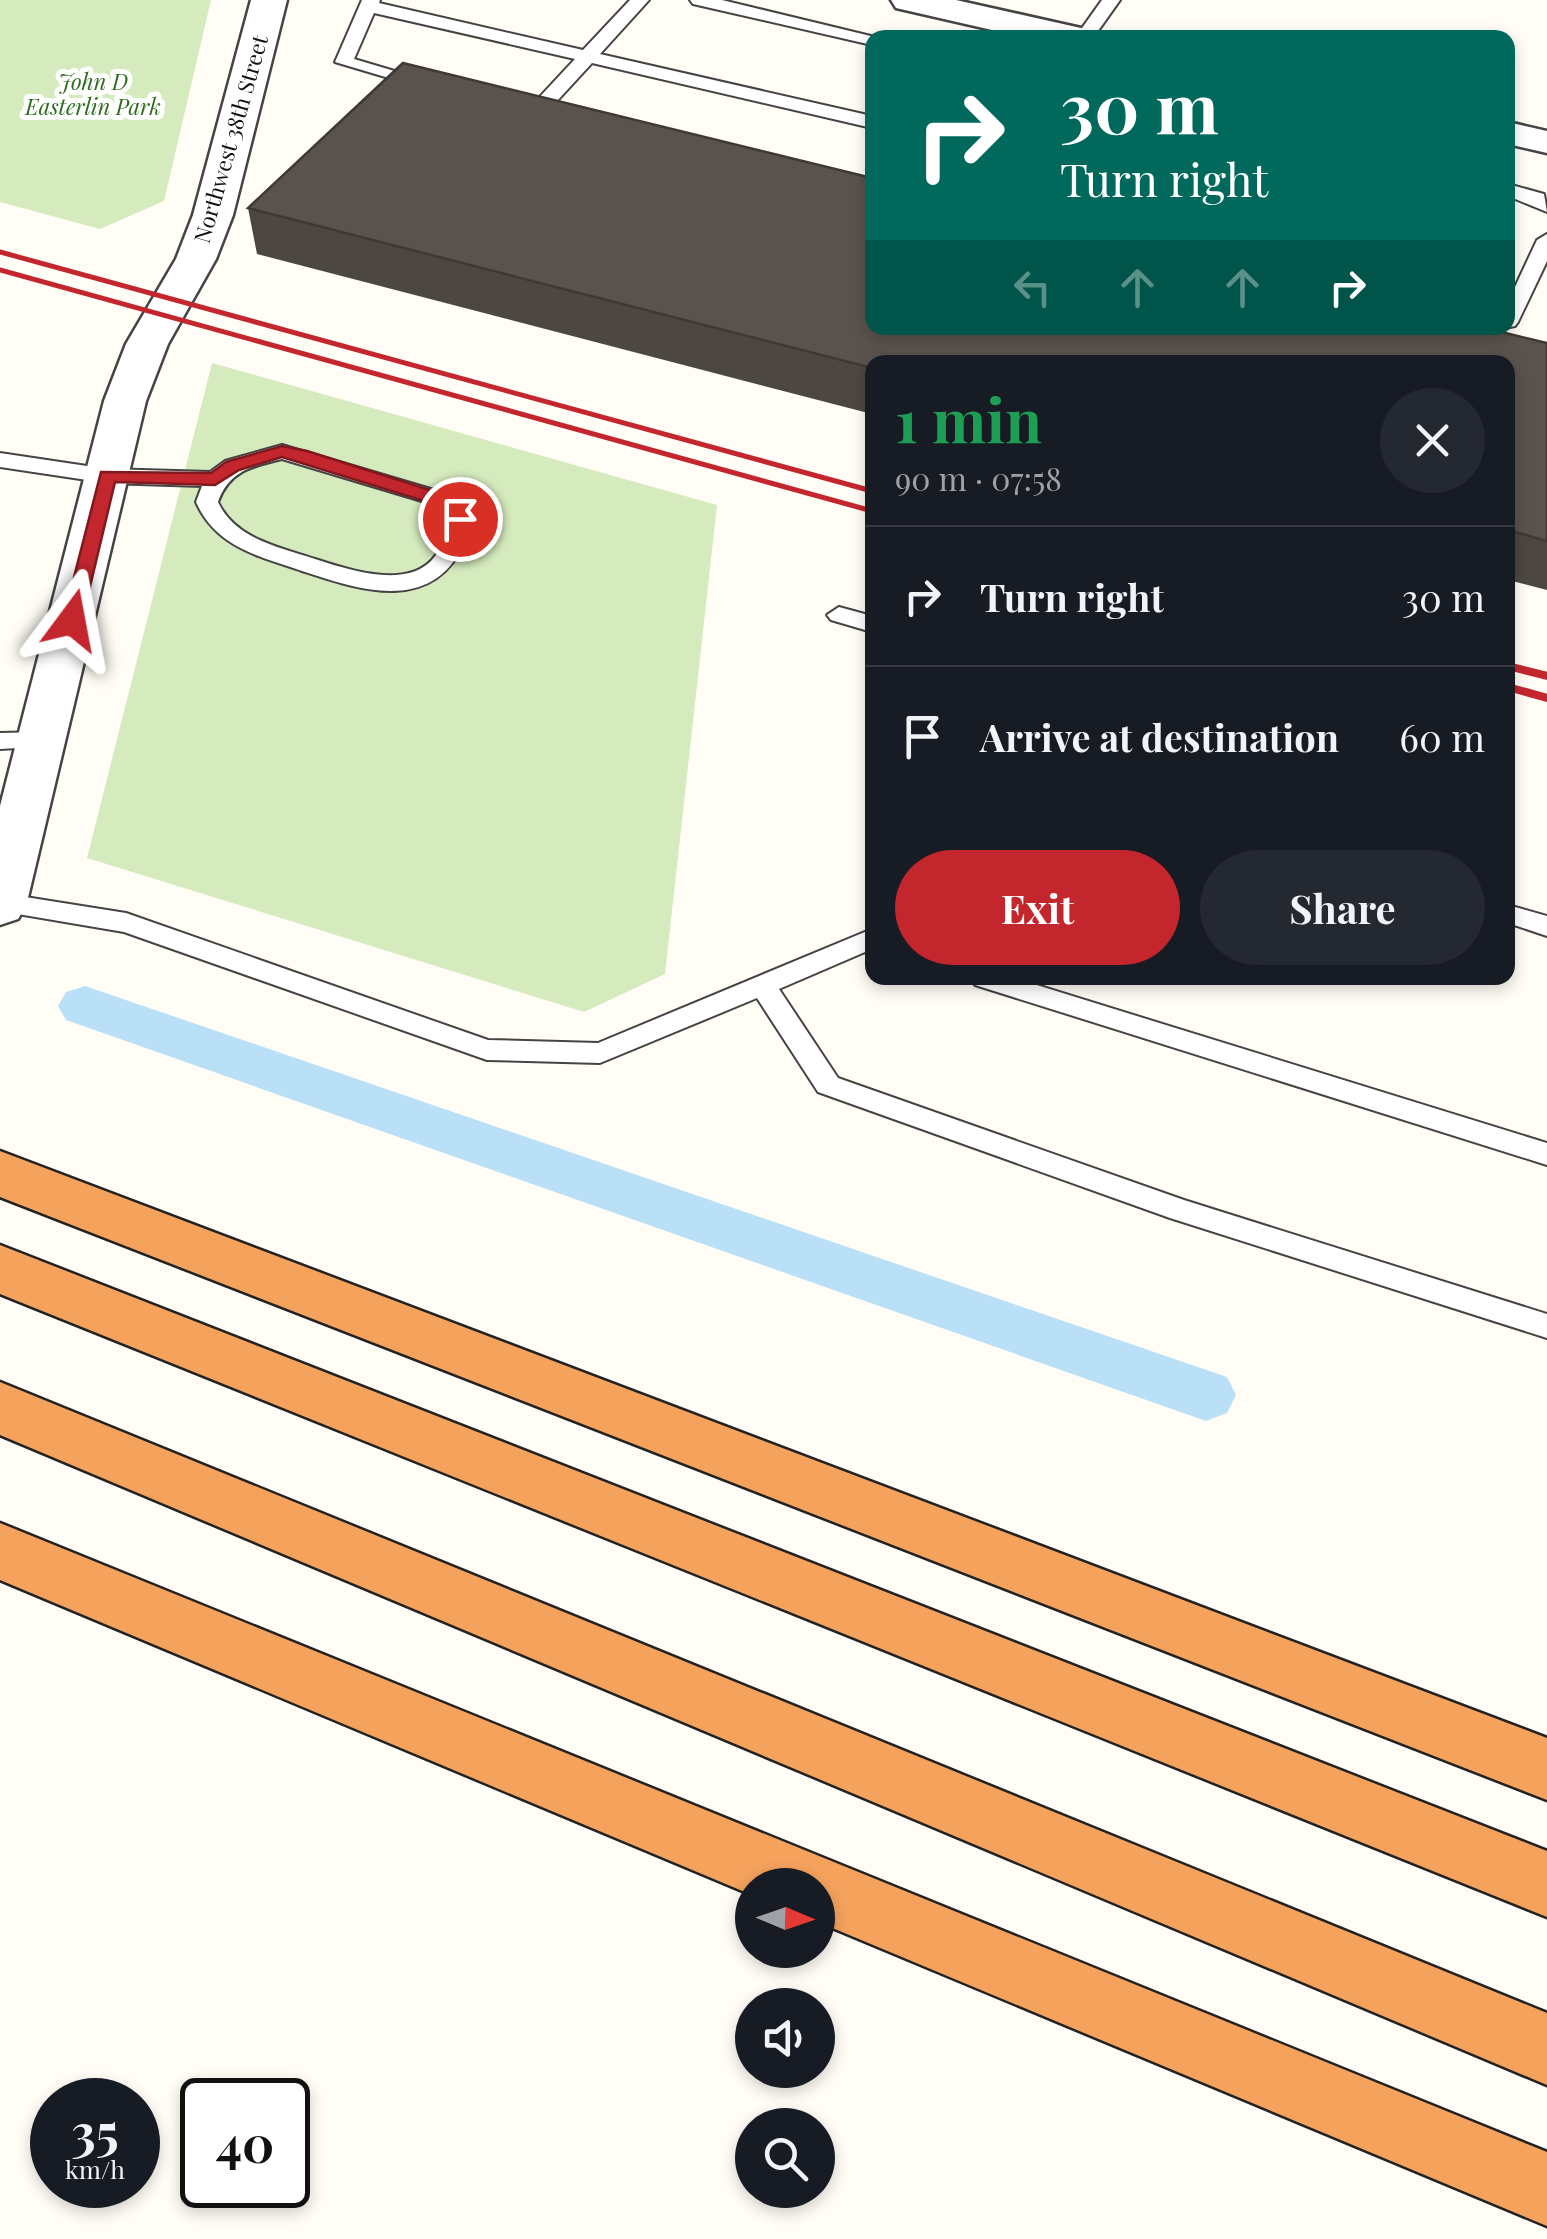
<!DOCTYPE html>
<meta charset="utf-8">
<style>
body{margin:0;font-family:"Playfair Display",serif;background:#242831;color:#f1f3f6;height:100vh;display:flex;flex-direction:column;font-size:38px;white-space:nowrap}
*{box-sizing:border-box;margin:0}
p{font-size:32px;color:#9ea1a6}
.icon{flex:none;width:55px;height:55px;fill:none;stroke:currentColor;stroke-width:2;stroke-linecap:round;stroke-linejoin:round}
.map{position:relative;flex:1;overflow:hidden}
.side{position:absolute;left:865px;top:355px;width:650px;height:630px;display:flex;flex-direction:column;background:#171b24;border-radius:20px;box-shadow:0 5px 15px #0003}
.side>*{flex:none}
.top-card{position:absolute;left:865px;top:30px;width:650px;height:305px;border-radius:20px;box-shadow:0 5px 15px #0003;background:#00695c;color:#fff;overflow:hidden}
.needle{width:65px;rotate:92deg}
.fabs{position:absolute;left:735px;top:1868px;display:grid;gap:20px}
.fabs a{display:grid;place-items:center;width:100px;height:100px;border-radius:50%;background:#171b24;box-shadow:0 5px 15px #0003;font-size:50px}
.speed{position:absolute;left:30px;top:2078px;display:flex;gap:20px;font-size:50px;font-weight:700;text-align:center}
.speed>*{display:grid;place-content:center;width:130px;height:130px;border-radius:50%;background:#171b24;box-shadow:0 5px 15px #0003;line-height:1}
.speed small{font-size:25px;font-weight:400}
.speed .limit{border:5px solid #111;border-radius:15px;background:#fff;color:#111}
.pin{position:absolute;display:grid;place-items:center;width:85px;height:85px;color:#fff;margin:-42px;border:5px solid #fff;border-radius:50%;box-shadow:0 2px 10px #0007}
.me{position:absolute;width:110px;margin:-55px;rotate:13deg;stroke-linejoin:round;filter:drop-shadow(0 0 8px #0008)}
.turn{display:flex;align-items:center;gap:35px;height:210px;padding:0 30px;font-size:45px}
.turn .icon{width:130px;height:130px;stroke-width:2.5}
.turn b{display:block;font-size:70px;line-height:85px}
.lanes{display:flex;align-items:center;height:95px;padding:0 30px;background:#0003;justify-content:center;gap:50px;direction:ltr}
.lanes .off{opacity:.35}
.round{display:grid;place-items:center;flex:none;width:105px;height:105px;border-radius:52px;background:#242831}
.overview{display:flex;align-items:center;justify-content:space-between;height:170px;padding:0 30px}
h1{font-size:60px;font-weight:700;line-height:75px;color:#1e9e55}
.cta{display:flex;gap:20px;margin-top:auto;padding:20px 30px}
.cta a{flex:1;height:115px;border-radius:60px;background:#c4262e;color:#fff;font-size:40px;font-weight:700;line-height:115px;text-align:center}
.cta a+a{background:#242831;color:#f1f3f6}
ul{padding:0;list-style:none}
li{display:flex;align-items:center;gap:30px;height:140px;padding:0 30px;border-top:2px solid #363941}
li div{flex:1}
li b{display:block;font-size:38px}
li em{font-style:normal}
.map>svg:first-child{display:block}
.green{fill:#d5ebbd}
.lines{fill:none;stroke-linecap:round;stroke-linejoin:round}
.canal{fill:#b9e0f7;fill-rule:evenodd}
.service-casing{stroke:#444;stroke-width:4}
.tertiary-casing{stroke:#444;stroke-width:5}
.motorway-casing{stroke:#222;stroke-width:5}
.service{fill:#fff;fill-rule:evenodd}
.tertiary{fill:#fff;fill-rule:evenodd}
.motorway{fill:#f5a25d;fill-rule:evenodd}
.rail-far1{stroke:#c4262e;stroke-width:5}
.rail{stroke:#c4262e;stroke-width:8}
.wall{fill:#4d4742}
.building{fill:#5a524d;stroke:#3f3936;stroke-width:2.5}
.route{fill:#c4262e;stroke:#7f191e;stroke-width:2.5}
.labels{text-anchor:middle;stroke-width:10;stroke-linejoin:round;paint-order:stroke}
.far-park-label{font-size:22px;font-style:italic;fill:#2f6b1f;stroke:#fff}
.far-street-label{font-size:22px;fill:#111;stroke:#fff}
</style>
<div class="map">
<svg width="1547" height="2239" viewBox="0 0 1547 2239">
<rect width="100%" height="100%" fill="#fffdf5"/>
<g class="green">
<polygon points="0,0 211,0 164,201 100,229 0,202"/>
<polygon points="212,363 717,505 665,974 584,1012 87,858"/>
</g>
<g class="lines">
<polygon class="canal" points="85,986 1227,1377 1236,1395 1227,1413 1206,1421 66,1020 58,1006 66,992"/>
<defs>
<g id="service">
<polygon points="362,0 380,0 379,3 583,50 630,0 649,0 600,54 872,116 872,128 592,63 545,114 517,111 508,105 517,99 534,103 575,59 374,13 354,59 435,83 426,89 419,87 335,62"/>
<polygon points="690,0 722,0 879,38 872,38 872,45 693,4"/>
<polygon points="1102,0 1120,0 1093,38 1075,38"/>
<polygon points="1508,184 1544,194 1547,212 1508,196"/>
<polygon points="1547,234 1547,261 1518,322 1515,326 1505,328 1508,302 1537,240"/>
<path d="M282,445L451,495C466,508 474,522 465,542C432,615 360,590 302,571C258,556 216,547 196,502L202,486L107,483L0,467V453L107,469L210,472L225,461ZM282,459L435,505L447,522C439,598 364,575 315,559C279,547 235,539 218,502C229,471 252,466 282,459Z"/>
<polygon points="839,607 872,616 872,632 831,620 827,615"/>
<polygon points="44,732 56,740 53,746 0,749 0,733"/>
<polygon points="0,893 126,913 488,1040 598,1043 872,929 872,949 779,989 838,1078 1184,1200 1547,1314 1547,1338 1170,1218 818,1092 757,998 600,1063 487,1060 124,932 0,911"/>
<polygon points="1508,905 1547,916 1547,936 1508,923"/>
<polygon points="971,978 1014,978 1547,1143 1547,1165 975,985"/>
</g>
<g id="tertiary">
<polygon points="251,0 287,0 233,215 216,259 168,344 146,401 26,906 18,919 0,925 0,806 104,401 126,344 176,259 193,215"/>
<polygon points="891,0 956,0 1090,30 1095,38 1027,38 896,8"/>
<polygon points="1508,122 1547,131 1547,153 1508,144"/>
</g>
<g id="motorway">
<polygon points="0,1151 1547,1738 1547,1800 0,1197"/>
<polygon points="0,1245 1547,1851 1547,1917 0,1294"/>
<polygon points="0,1382 1547,2013 1547,2085 0,1435"/>
<polygon points="0,1523 1547,2152 1547,2226 818,1922 818,1885 752,1885 752,1895 0,1580"/>
</g>
</defs>
<use href="#service" class="service-casing"/>
<use href="#tertiary" class="tertiary-casing"/>
<use href="#motorway" class="motorway-casing"/>
<use href="#service" class="service"/>
<use href="#tertiary" class="tertiary"/>
<use href="#motorway" class="motorway"/>
<g class="rail-far1">
<polyline points="0,252 872,491"/>
<polyline points="0,270 872,511"/>
</g>
<g class="rail">
<polyline points="1508,666 1547,676"/>
<polyline points="1508,687 1547,698"/>
</g>
</g>
<polygon class="wall" points="248,208 1547,343 1547,590 1508,580 1508,362 872,362 872,414 257,254"/>
<polygon class="building" points="403,63 872,178 872,328 1485,328 1547,343 1547,541 1508,530 1508,362 872,362 872,368 248,208"/>
<polygon class="route" points="282,446 307,451 449,496 461,503 469,519 460,525 453,523 447,511 437,505 282,457 239,470 215,485 115,482 82,620 72,627 66,625 63,620 101,472 211,473 226,462"/>
<g class="labels">
<g class="far-park-label">
<text x="93" y="90">John D<tspan x="93" dy="25">Easterlin Park</tspan></text>
</g>
<g class="far-street-label">
<text transform="translate(231 139) rotate(-74)" y="8">Northwest 38th Street</text>
</g>
</g>
</svg>
<div class="fabs">
<a><svg class="needle" viewBox="-14 -14 28 28"><path d="M0-13l5 13h-10z" fill="#e53935"/><path d="M0 13l5-13h-10z" fill="#9ea1a6"/></svg></a>
<a><svg class="icon" aria-label="sound" viewBox="0 0 24 24"><path d="M4 9h4l5-4v14l-5-4H4zM17 9q2 3 0 6"/></svg></a>
<a><svg class="icon" aria-label="search" viewBox="0 0 24 24"><circle cx="10" cy="10" r="6"/><path d="M15 15l6 6"/></svg></a>
</div>
<div class="speed"><div>35<small>km/h</small></div><div class="limit">40</div></div>
<div class="pin" style="left:460px;top:519px;background:#d93025"><svg class="icon" aria-label="arrive" viewBox="0 0 24 24"><path d="M6 21V4h12l-3 4 3 4H6"/></svg></div>
<svg class="me" style="left:72px;top:620px" viewBox="-20 -20 40 40"><path d="M0-17L14 15 0 8-14 15z" fill="#c4262e" stroke="#fff" stroke-width="4"/></svg>
<div class="top-card">
<div class="turn"><svg class="icon" aria-label="right" viewBox="0 0 24 24"><path d="M7 20v-9h11M14 6l5 5-5 5"/></svg><div><b>30 m</b>Turn right</div></div>
<div class="lanes"><svg class="icon off" aria-label="left" viewBox="0 0 24 24"><path d="M17 20v-9H6M10 6l-5 5 5 5"/></svg><svg class="icon off" aria-label="ahead" viewBox="0 0 24 24"><path d="M12 20V5M6 11l6-6 6 6"/></svg><svg class="icon off" aria-label="ahead" viewBox="0 0 24 24"><path d="M12 20V5M6 11l6-6 6 6"/></svg><svg class="icon" aria-label="right" viewBox="0 0 24 24"><path d="M7 20v-9h11M14 6l5 5-5 5"/></svg></div>
</div>
<section class="side">
<div class="overview"><div><h1>1 min</h1><p>90 m · 07:58</p></div><a class="round"><svg class="icon" aria-label="close" viewBox="0 0 24 24"><path d="M6 6l12 12M18 6L6 18"/></svg></a></div>
<ul>
<li><svg class="icon" aria-label="right" viewBox="0 0 24 24"><path d="M7 20v-9h11M14 6l5 5-5 5"/></svg><div><b>Turn right</b></div><em>30 m</em></li>
<li><svg class="icon" aria-label="arrive" viewBox="0 0 24 24"><path d="M6 21V4h12l-3 4 3 4H6"/></svg><div><b>Arrive at destination</b></div><em>60 m</em></li>
</ul>
<div class="cta"><a>Exit</a><a>Share</a></div>
</section>
</div>
